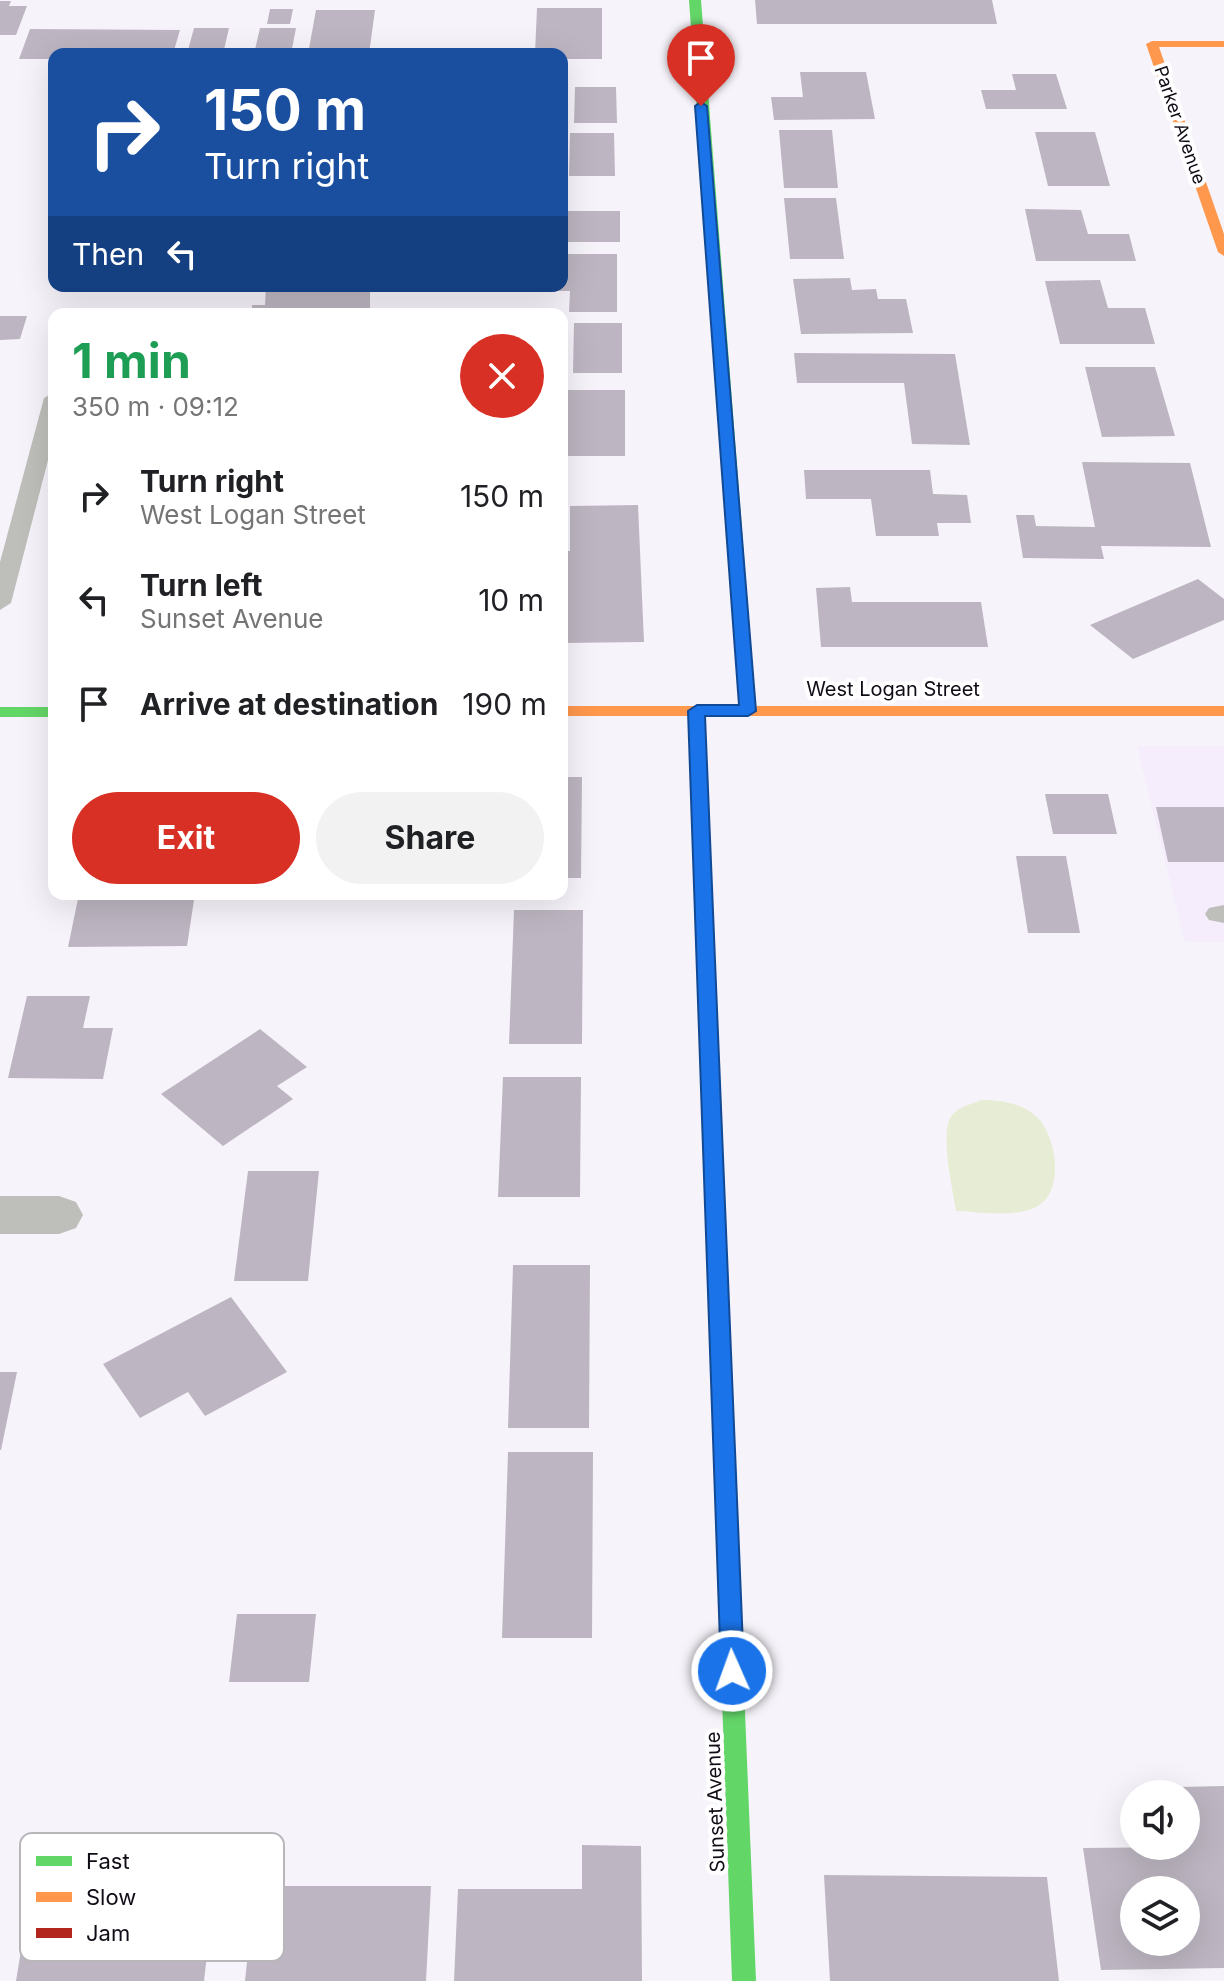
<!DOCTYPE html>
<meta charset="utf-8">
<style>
body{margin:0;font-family:Inter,sans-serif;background:#f2f2f2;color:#202124;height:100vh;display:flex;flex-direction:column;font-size:30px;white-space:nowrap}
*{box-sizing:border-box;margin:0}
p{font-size:26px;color:#757577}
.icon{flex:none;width:44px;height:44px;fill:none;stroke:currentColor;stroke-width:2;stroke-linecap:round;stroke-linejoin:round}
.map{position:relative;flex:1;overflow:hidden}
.sheet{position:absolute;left:48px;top:308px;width:520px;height:592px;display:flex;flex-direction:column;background:#fff;border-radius:16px;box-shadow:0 8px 32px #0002}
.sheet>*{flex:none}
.guide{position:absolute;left:48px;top:48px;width:520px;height:244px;border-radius:16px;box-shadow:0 8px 32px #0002;background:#1a4fa0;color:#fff;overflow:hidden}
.controls{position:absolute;left:1120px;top:1780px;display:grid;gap:16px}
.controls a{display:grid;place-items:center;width:80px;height:80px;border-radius:50%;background:#fff;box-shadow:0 8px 32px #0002;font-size:40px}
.pin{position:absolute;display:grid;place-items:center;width:68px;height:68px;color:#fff;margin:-82px -34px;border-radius:50% 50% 50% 0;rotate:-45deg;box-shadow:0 0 8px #0007}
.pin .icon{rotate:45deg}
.me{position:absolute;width:88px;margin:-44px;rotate:358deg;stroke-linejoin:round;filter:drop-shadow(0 0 6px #0008)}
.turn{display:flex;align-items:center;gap:28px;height:168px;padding:0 24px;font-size:36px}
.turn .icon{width:104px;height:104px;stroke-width:2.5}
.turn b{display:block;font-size:56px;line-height:68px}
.then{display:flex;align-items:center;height:76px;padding:0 24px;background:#0003;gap:16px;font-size:30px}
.round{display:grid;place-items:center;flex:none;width:84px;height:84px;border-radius:42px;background:#f2f2f2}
.head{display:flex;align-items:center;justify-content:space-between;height:136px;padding:0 24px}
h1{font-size:48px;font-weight:700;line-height:60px;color:#1e9e55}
.button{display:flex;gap:16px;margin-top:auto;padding:16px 24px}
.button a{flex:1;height:92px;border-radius:48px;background:#d93025;color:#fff;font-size:32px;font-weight:700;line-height:92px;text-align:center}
.button a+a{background:#f2f2f2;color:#202124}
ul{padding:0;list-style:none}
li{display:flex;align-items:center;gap:24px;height:104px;padding:0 24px}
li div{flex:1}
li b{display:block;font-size:30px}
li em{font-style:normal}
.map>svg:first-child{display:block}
.built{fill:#f5ecfc}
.green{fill:#e7edd5}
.building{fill:#bdb6c2;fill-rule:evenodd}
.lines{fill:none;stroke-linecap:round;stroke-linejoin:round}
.lane{fill:#bebebb;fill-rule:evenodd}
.street{fill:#bebebb;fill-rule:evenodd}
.fast{fill:#63d668;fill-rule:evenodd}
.slow{fill:#ff974d;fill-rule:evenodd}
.jam{fill:#b3261e;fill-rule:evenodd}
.route{fill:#1a73e8;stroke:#114b97;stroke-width:2}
.labels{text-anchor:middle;stroke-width:8;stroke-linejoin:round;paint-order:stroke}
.far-street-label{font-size:18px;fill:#110b16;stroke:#fff}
.street-label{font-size:20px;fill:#110b16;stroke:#fff}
.key{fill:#fff;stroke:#b8b6b9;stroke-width:2}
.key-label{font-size:22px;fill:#110b16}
</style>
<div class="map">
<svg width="1224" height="1981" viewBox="0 0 1224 1981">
<rect width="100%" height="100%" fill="#f7f3fa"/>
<polygon class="built" points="1137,746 1224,746 1224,942 1185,942"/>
<path class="green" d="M981,1100C1001,1100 1023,1103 1038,1118C1057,1138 1065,1193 1036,1207C1014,1218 981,1212 956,1211C953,1190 939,1132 952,1115C959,1107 971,1104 981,1100Z"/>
<g class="building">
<polygon points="755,0 992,0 997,24 757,24"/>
<polygon points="0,1 11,1 9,6 27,6 16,35 0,35"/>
<polygon points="537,8 602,8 602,59 562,59 562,54 535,54"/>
<polygon points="270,9 293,9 290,24 267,24"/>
<polygon points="316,10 375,10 369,54 308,54"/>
<polygon points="194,28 229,28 223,54 187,54"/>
<polygon points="260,28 296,28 291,54 254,54"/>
<polygon points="30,29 180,30 173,54 54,54 54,59 19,59"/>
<polygon points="800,72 866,72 875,119 774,120 771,97 803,97"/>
<polygon points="1012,74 1056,74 1067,109 986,109 981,90 1016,90"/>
<polygon points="575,87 616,87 617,123 574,123"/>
<polygon points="779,130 832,130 838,188 784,188"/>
<polygon points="1035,132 1095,132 1110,186 1048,186"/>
<polygon points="570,133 614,133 615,176 569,176"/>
<polygon points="784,198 836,198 844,259 790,259"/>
<polygon points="1025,209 1081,210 1088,234 1129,234 1136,261 1036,261"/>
<rect x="562" y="211" width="58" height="31"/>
<polygon points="562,254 617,254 617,312 569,312 570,291 535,291 535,286 562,286"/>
<polygon points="850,278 852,290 876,289 878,299 906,299 913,333 801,334 793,279"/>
<polygon points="1100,280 1108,308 1145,308 1155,344 1060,344 1045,281"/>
<polygon points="266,286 370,286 370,314 252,314 252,305 265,305"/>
<polygon points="0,316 27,316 20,339 0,340"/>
<polygon points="574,323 622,323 622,373 573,373"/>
<polygon points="794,353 955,354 970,445 912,444 904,383 797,383"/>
<polygon points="1085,367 1155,367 1175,436 1102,437"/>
<rect x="562" y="390" width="63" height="66"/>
<polygon points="1082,462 1190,463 1211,547 1101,546 1104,559 1023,558 1016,515 1034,515 1036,526 1095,527"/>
<polygon points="804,470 930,470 933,494 967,495 971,523 937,523 939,536 876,536 871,499 806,499"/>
<polygon points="638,505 644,642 562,643 562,551 570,551 570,506"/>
<polygon points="1198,579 1224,599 1224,620 1133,659 1090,625"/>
<polygon points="850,587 852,602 981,602 988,647 821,647 816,588"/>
<polygon points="562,777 582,777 581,878 562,878"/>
<polygon points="1045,794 1108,794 1117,834 1053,834"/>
<polygon points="1156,807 1224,807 1224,862 1168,862"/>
<polygon points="1016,856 1066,856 1080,933 1028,933"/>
<polygon points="79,894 134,894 133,900 194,900 187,946 68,947"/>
<polygon points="514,910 583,910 582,1044 509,1044"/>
<polygon points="27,996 90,996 83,1028 113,1028 103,1079 8,1078"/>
<polygon points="260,1029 307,1067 277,1086 293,1099 223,1146 161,1094"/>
<polygon points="503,1077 581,1077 580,1197 498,1197"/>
<polygon points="248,1171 319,1171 308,1281 234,1281"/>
<polygon points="513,1265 590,1265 589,1428 508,1428"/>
<polygon points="231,1297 287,1372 205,1416 188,1392 140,1418 103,1364"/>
<polygon points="0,1372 17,1372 1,1450 0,1450"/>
<polygon points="508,1452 593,1452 592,1638 502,1638"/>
<polygon points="237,1614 316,1614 309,1682 229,1682"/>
<path d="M1224,1786V1968L1101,1970L1083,1848L1190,1847L1186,1794H1180L1179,1787ZM1134,1890H1186V1942H1134Z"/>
<polygon points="582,1845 641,1846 642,1981 454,1981 458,1889 582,1889"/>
<polygon points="824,1875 1047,1877 1059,1981 830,1981"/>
<polygon points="32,1884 215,1884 204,1981 16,1981"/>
<polygon points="255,1886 431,1886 426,1981 245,1981"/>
</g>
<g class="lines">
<g class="lane">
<polygon points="54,392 54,437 11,603 0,610 0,562 44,398"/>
<polygon points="1224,905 1224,923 1209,920 1205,914 1209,908"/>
</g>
<polygon class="street" points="0,1196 59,1196 76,1202 83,1215 76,1228 59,1234 0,1234"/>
<g class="fast">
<polygon points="689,0 701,0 756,711 748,716 740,711"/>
<polygon points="697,706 705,711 726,1222 723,1227 709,1227 706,1222 689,711"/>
<rect x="0" y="707" width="54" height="10"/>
<polygon points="730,1604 738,1607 741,1614 756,1981 732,1981 719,1614 722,1607"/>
</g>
<g class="slow">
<polygon points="1224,41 1224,47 1159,47 1224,234 1224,256 1218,252 1146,44 1152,41"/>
<rect x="562" y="706" width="662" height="10"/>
</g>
<polygon class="jam" points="716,1214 723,1217 726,1222 741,1614 738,1621 730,1624 722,1621 719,1614 706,1222 709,1217"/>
</g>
<polygon class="route" points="701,102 707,106 756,711 748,716 705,716 744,1671 740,1679 732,1682 724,1679 721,1671 688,711 697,705 739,705 695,106"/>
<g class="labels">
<g class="far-street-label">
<text transform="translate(1180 125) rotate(71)" y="6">Parker Avenue</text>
</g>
<g class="street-label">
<text x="893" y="696">West Logan Street</text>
<text transform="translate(715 1802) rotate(-92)" y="7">Sunset Avenue</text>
</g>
</g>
<rect x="20" y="1833" width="264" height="128" rx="12" class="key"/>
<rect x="36" y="1856" width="36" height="10" fill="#63d668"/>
<rect x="36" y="1892" width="36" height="10" fill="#ff974d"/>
<rect x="36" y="1928" width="36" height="10" fill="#b3261e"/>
<g class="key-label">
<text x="86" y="1869">Fast</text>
<text x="86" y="1905">Slow</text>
<text x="86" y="1941">Jam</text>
</g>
</svg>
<div class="controls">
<a><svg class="icon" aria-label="sound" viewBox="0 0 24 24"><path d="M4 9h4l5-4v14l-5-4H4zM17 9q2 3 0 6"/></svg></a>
<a><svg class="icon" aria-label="layers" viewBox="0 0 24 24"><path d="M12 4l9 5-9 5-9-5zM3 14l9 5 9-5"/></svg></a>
</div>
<div class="pin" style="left:701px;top:106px;background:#d93025"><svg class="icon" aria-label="arrive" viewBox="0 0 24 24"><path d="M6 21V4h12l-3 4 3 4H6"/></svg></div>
<svg class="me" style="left:732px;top:1671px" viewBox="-20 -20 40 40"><circle r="17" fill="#1a73e8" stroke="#fff" stroke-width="3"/><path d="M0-11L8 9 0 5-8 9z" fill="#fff"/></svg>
<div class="guide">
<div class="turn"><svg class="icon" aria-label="right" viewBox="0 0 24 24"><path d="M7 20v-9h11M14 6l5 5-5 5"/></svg><div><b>150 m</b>Turn right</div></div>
<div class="then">Then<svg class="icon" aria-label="left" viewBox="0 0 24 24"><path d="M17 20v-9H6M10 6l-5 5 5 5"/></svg></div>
</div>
<section class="sheet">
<div class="head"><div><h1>1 min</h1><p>350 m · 09:12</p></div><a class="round" style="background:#d93025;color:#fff"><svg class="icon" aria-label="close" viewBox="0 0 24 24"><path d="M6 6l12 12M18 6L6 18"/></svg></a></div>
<ul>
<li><svg class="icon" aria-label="right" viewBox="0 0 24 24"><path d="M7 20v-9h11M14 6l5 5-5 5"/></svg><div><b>Turn right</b><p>West Logan Street</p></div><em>150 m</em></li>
<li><svg class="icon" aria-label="left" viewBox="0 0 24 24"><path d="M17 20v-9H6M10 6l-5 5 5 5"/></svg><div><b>Turn left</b><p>Sunset Avenue</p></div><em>10 m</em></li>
<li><svg class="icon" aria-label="arrive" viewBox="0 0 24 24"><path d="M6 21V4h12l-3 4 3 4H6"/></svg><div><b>Arrive at destination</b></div><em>190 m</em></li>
</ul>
<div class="button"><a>Exit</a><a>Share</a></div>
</section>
</div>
